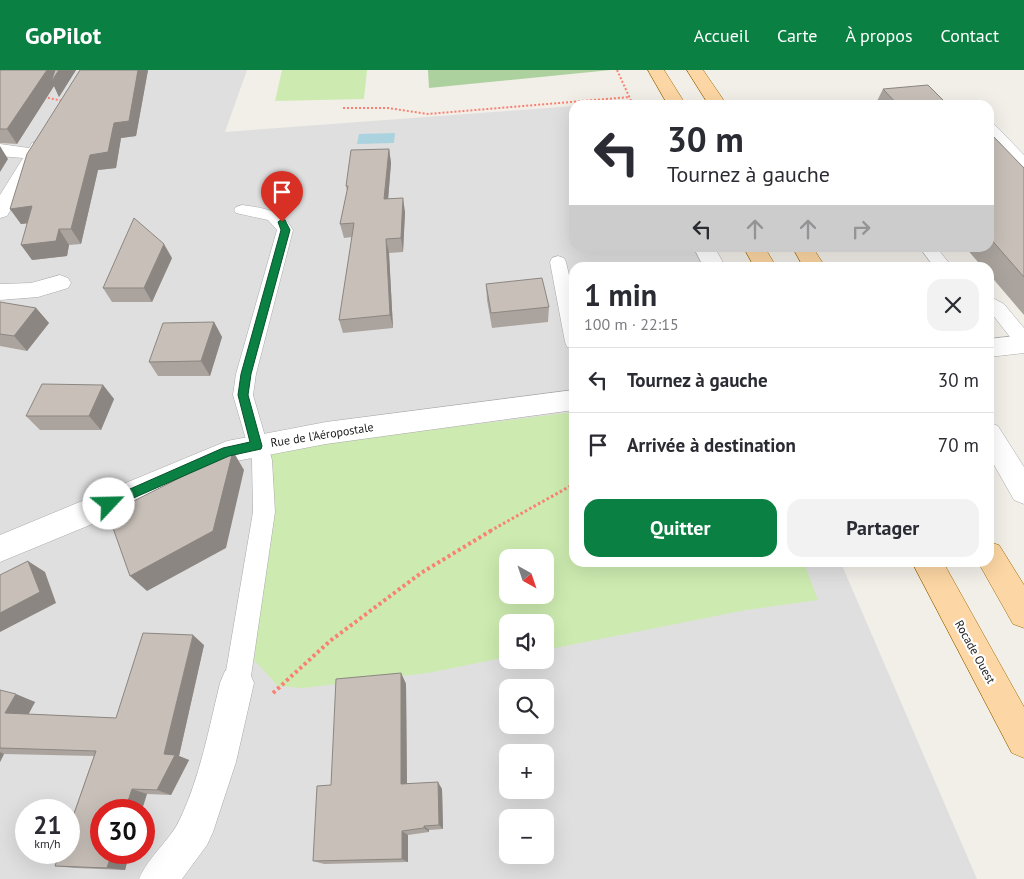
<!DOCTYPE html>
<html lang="fr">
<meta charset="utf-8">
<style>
body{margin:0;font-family:"PT Sans",sans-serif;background:#f2f2f3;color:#2b2b33;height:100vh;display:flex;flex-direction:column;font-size:19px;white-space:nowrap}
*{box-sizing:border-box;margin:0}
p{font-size:16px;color:#7c7c81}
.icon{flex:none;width:28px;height:28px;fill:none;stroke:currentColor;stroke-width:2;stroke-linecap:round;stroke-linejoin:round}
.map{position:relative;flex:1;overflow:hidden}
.side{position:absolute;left:569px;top:192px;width:425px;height:305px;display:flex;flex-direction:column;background:#fff;border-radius:15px;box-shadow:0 5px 20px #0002}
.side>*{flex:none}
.top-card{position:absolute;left:569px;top:30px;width:425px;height:152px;border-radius:15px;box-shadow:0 5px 20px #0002;background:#fff;color:#2b2b33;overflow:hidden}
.needle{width:32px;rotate:140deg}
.controls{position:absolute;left:499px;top:479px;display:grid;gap:10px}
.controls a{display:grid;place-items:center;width:55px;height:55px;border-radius:10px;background:#fff;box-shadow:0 5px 20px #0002;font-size:25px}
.speed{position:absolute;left:15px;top:729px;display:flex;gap:10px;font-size:25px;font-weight:700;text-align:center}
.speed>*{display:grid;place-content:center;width:65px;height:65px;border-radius:50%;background:#fff;box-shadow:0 5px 20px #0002;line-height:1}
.speed small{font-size:12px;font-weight:400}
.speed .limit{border:8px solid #d22;background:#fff;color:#111}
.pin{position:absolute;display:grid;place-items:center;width:42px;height:42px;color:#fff;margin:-51px -21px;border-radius:50% 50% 50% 0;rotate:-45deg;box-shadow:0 0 5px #0007}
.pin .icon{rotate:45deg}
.me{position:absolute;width:55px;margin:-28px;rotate:66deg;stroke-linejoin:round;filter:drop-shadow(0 0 4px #0008)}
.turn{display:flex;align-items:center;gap:18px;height:105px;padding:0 15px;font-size:22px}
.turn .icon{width:65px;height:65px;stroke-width:2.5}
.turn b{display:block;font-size:35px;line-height:42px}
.lanes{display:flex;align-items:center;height:48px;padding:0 15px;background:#0003;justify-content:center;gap:25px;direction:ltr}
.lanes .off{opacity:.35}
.round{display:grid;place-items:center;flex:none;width:52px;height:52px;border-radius:15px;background:#f2f2f3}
.summary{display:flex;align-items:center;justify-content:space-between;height:85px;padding:0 15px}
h1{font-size:30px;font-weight:700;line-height:38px}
.primary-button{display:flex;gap:10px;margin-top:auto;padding:10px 15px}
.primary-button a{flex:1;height:58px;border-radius:15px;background:#0b8043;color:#fff;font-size:20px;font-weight:700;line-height:58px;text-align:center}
.primary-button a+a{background:#f2f2f3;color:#2b2b33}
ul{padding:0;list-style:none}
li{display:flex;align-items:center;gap:15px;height:65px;padding:0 15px;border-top:1px solid #e1e1e2}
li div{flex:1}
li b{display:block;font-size:19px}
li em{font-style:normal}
header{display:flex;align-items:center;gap:30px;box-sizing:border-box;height:70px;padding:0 25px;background:#0b8043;color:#fff}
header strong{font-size:24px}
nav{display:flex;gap:28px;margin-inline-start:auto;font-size:18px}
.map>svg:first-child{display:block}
.residential{fill:#e0dfdf;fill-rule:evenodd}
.grass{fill:#cdebb0;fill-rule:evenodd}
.forest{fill:#add19e}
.water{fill:#aad3df}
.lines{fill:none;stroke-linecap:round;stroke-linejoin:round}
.service-casing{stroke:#a9a9a9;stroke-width:1}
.minor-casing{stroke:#a9a9a9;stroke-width:1}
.primary-casing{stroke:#a06b00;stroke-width:1}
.path-far2{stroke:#fa8072;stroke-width:2;stroke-dasharray:2 2;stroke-linecap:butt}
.path-far1{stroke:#fa8072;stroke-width:3;stroke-dasharray:2.5 2.5;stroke-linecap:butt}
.path{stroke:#fa8072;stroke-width:4;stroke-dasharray:3 3;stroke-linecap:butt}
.service{fill:#fff;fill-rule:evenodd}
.minor{fill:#fff;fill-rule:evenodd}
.primary{fill:#fcd6a4;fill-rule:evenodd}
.wall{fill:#aba49e}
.shaded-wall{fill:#8b8681}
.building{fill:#c7bfb8;stroke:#8b8681}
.route{fill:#0b8043;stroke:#07532c}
.labels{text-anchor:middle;stroke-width:4.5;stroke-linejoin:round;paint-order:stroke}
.street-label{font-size:12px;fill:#222;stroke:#fff}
</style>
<header>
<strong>GoPilot</strong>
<nav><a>Accueil</a><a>Carte</a><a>À propos</a><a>Contact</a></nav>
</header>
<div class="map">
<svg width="1024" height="809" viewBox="0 0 1024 809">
<rect width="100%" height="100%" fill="#f2efe9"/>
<path class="residential" d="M0,0H247L225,62L574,36V178H706L714,197L574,198V492L841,493L977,809H0ZM508,488H545V525H508ZM508,552H545V590H508ZM508,618H545V655H508ZM508,682H545V720H508ZM26,740H69V782H26ZM101,740H144V782H101ZM508,748H545V785H508Z"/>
<g class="grass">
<polygon points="282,0 367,0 364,29 275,31"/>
<path d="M574,342V492L804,493L818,530L746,540L545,580V552H508L507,587L428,603L303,618L278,616L254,590L272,432L271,383L339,371ZM508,488H545V525H508Z"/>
</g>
<polygon class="forest" points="428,0 611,0 429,18"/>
<polygon class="water" points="395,63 394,73 357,74 359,64"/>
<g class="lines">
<defs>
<g id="service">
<polygon points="989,53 994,54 1024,85 1024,97 1019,96 989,65"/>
<path d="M242,135C263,138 282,140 293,160L256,304L253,325L272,390L275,442L250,613L246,622L237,626L228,622L224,613L253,442L252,390L233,325L236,304L277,160L268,150L236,143L234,140L236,137Z"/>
<polygon points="920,178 937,178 953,198 935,198"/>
<polygon points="558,186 564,188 566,192 574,227 574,279 567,277 565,272 550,192 552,188"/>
<polygon points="989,226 1004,234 1024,258 1024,278 1017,276 989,240"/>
</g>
<g id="minor">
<polygon points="39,71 46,73 48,77 7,146 0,148 0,125 23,88 0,86 0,74 29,78 32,73"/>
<polygon points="694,178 715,178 726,198 704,198"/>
<polygon points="60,205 68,208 71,213 68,218 38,227 0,230 0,214 31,213"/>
<polygon points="1024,265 1024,283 989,287 989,269"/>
<polygon points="574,320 574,340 326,374 231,392 102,450 0,492 0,465 227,371 326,352"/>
<polygon points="989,352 998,356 1024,397 1024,434 1014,430 989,386"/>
<path d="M237,596L249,601L254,613L236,692L213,762L207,775L182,809H139C149,785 170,771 180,749C200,707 209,658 220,613L225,601Z"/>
</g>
<g id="primary">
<polygon points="648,0 664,0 686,35 668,35"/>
<polygon points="687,0 703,0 727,35 709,35"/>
<polygon points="744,178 765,178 777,198 755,198"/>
<polygon points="793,178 813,178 826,198 804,198"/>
<polygon points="989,472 999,475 1024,515 1024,558 1013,554 978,492 989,492"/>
<polygon points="912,492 943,492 1024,637 1024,688 1012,683"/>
</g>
</defs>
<use href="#service" class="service-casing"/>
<use href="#minor" class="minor-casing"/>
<use href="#primary" class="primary-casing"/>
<g class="path-far2">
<polyline points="617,0 633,35"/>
<polyline points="44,27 63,31"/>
<polyline points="343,38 388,38 428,44 630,27"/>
</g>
<polyline class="path-far1" points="490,461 574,414"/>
<polyline class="path" points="273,623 330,571 421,503 492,460"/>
<use href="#service" class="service"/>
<use href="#minor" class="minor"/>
<use href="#primary" class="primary"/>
</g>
<g class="wall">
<polygon points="0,0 76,0 59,27 54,16 17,74 0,73"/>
<polygon points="80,0 148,0 136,66 121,68 116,98 98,100 81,174 69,175 67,186 32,190 27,153 21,154 10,139"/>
<polygon points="883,19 948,35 875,35"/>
<polygon points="989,64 1024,98 1024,245 989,204 989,198 983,198 966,178 989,178"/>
<polygon points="389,79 391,93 388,129 405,142 403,182 389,183 393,258 343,263 339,250 352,167 344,168 340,154 347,121 346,116"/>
<polygon points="172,188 152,232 112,232 103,218"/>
<polygon points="486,214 549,237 548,252 492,258 487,230"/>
<polygon points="0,232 36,238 49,253 27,281 0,276"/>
<polygon points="214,252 222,267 210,306 158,306 149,292"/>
<polygon points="103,315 114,329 101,360 40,360 26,346"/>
<polygon points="204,575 179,686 189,690 171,725 147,724 101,782 130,782 125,800 75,798 55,796 94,686 4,684 0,692 0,620 35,632 28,644 116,648"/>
<polygon points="401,603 406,614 407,713 442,719 443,759 429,760 429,762 408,765 408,792 324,794 313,791 331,715"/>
</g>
<g class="shaded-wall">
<polygon points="47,0 76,0 59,27 54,16 17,74 7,59"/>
<polygon points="138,0 148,0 136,66 121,68 116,98 98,100 81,174 71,159 90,85 114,53"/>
<polygon points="0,76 8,89 0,102"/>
<polygon points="389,79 391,93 387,143 384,129"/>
<polygon points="403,128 405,142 403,182 401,168"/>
<polygon points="32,136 42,152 21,154 10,139"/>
<polygon points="59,159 69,175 67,186 32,190 21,175"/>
<polygon points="386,169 389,183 393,258 390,245"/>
<polygon points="164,174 172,188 152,232 144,218"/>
<polygon points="36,238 49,253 27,281 14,266"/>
<polygon points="214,252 222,267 210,306 201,291"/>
<polygon points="103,315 114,329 101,360 89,346"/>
<polygon points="233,381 244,400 226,478 147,521 130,506"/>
<polygon points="28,491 45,502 56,533 0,562 0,543"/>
<polygon points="193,565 204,575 179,686 189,690 171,725 157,720 164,684"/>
<polygon points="401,603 406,614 407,720 401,714"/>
<polygon points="16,624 35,632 25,651 5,643"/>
<polygon points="0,682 4,684 0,692"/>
<polygon points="438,712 442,719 443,759 439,755"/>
<polygon points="132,719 147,724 142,740 125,740"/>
<polygon points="424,756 429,760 429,762 424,758"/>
<polygon points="402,761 408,765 408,792 402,789"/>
<polygon points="112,782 130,782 125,800 107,798"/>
</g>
<g class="building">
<polygon points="0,0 47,0 7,59 0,59"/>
<polygon points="55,0 59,0 51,12"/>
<polygon points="80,0 138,0 129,51 114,53 108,82 90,85 71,159 59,159 56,171 21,175 32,136 10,139 27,84"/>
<polygon points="928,15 948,35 898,35 883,19"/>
<polygon points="989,64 991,64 1024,98 1024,207 989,167"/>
<polygon points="389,79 384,129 403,128 401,168 386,169 390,245 339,250 354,153 340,154 348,116 346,116 351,80"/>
<polygon points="134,148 164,174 144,218 103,218"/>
<polygon points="542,208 549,237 491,243 486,214"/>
<polygon points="0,232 36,238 14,266 0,264"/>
<polygon points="214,252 201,291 149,292 163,253"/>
<polygon points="42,314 103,315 89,346 26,346"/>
<polygon points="233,381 213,461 130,506 108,444"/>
<polygon points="28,491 40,522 0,543 0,505"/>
<polygon points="143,563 193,565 164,684 175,685 157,720 132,719 125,740 101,740 101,782 112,782 107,798 55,796 60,782 69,782 69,758 96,681 0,678 0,620 16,624 5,643 116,648"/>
<polygon points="401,603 401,714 438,712 439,755 424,756 424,758 402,761 402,789 313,791 317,716 331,715 336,609"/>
</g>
<polygon class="route" points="282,149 285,150 290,160 251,304 248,325 262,376 261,379 229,386 113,437 105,437 103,434 105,430 223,378 250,372 238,325 241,304 281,160 278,152"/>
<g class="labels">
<g class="street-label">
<text transform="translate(322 365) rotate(-9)" y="4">Rue de l'Aéropostale</text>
<text transform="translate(975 582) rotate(61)" y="4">Rocade Ouest</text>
</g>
</g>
</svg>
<div class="controls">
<a><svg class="needle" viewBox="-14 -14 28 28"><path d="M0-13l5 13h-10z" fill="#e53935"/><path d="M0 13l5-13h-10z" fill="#7c7c81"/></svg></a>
<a><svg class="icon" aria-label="sound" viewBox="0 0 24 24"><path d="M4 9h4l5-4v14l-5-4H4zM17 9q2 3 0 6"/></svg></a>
<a><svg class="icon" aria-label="search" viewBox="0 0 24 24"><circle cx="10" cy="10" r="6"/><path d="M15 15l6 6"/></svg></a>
<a>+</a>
<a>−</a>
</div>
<div class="speed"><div>21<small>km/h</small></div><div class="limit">30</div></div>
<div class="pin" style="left:282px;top:152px;background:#d93025"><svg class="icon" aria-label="arrive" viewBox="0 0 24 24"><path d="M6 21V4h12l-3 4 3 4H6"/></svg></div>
<svg class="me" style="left:109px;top:434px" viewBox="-20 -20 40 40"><circle r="19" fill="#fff"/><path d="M0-13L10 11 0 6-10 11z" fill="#0b8043"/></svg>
<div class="top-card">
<div class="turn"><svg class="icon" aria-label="left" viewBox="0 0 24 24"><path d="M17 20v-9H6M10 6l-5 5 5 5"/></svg><div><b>30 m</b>Tournez à gauche</div></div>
<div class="lanes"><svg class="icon" aria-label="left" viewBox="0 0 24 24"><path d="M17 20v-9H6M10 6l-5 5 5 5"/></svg><svg class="icon off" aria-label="ahead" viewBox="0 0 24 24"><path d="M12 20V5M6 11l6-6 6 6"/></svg><svg class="icon off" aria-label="ahead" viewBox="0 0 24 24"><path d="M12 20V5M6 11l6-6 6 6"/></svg><svg class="icon off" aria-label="right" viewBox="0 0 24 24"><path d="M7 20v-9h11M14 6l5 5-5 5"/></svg></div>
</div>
<section class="side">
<div class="summary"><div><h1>1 min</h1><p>100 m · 22:15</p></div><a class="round"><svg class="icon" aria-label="close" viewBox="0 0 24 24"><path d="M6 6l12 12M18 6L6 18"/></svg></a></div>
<ul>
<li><svg class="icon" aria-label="left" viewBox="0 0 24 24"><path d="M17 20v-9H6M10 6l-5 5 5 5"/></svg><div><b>Tournez à gauche</b></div><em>30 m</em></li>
<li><svg class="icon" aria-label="arrive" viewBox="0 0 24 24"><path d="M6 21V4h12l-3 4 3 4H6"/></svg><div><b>Arrivée à destination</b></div><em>70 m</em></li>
</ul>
<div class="primary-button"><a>Quitter</a><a>Partager</a></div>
</section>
</div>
